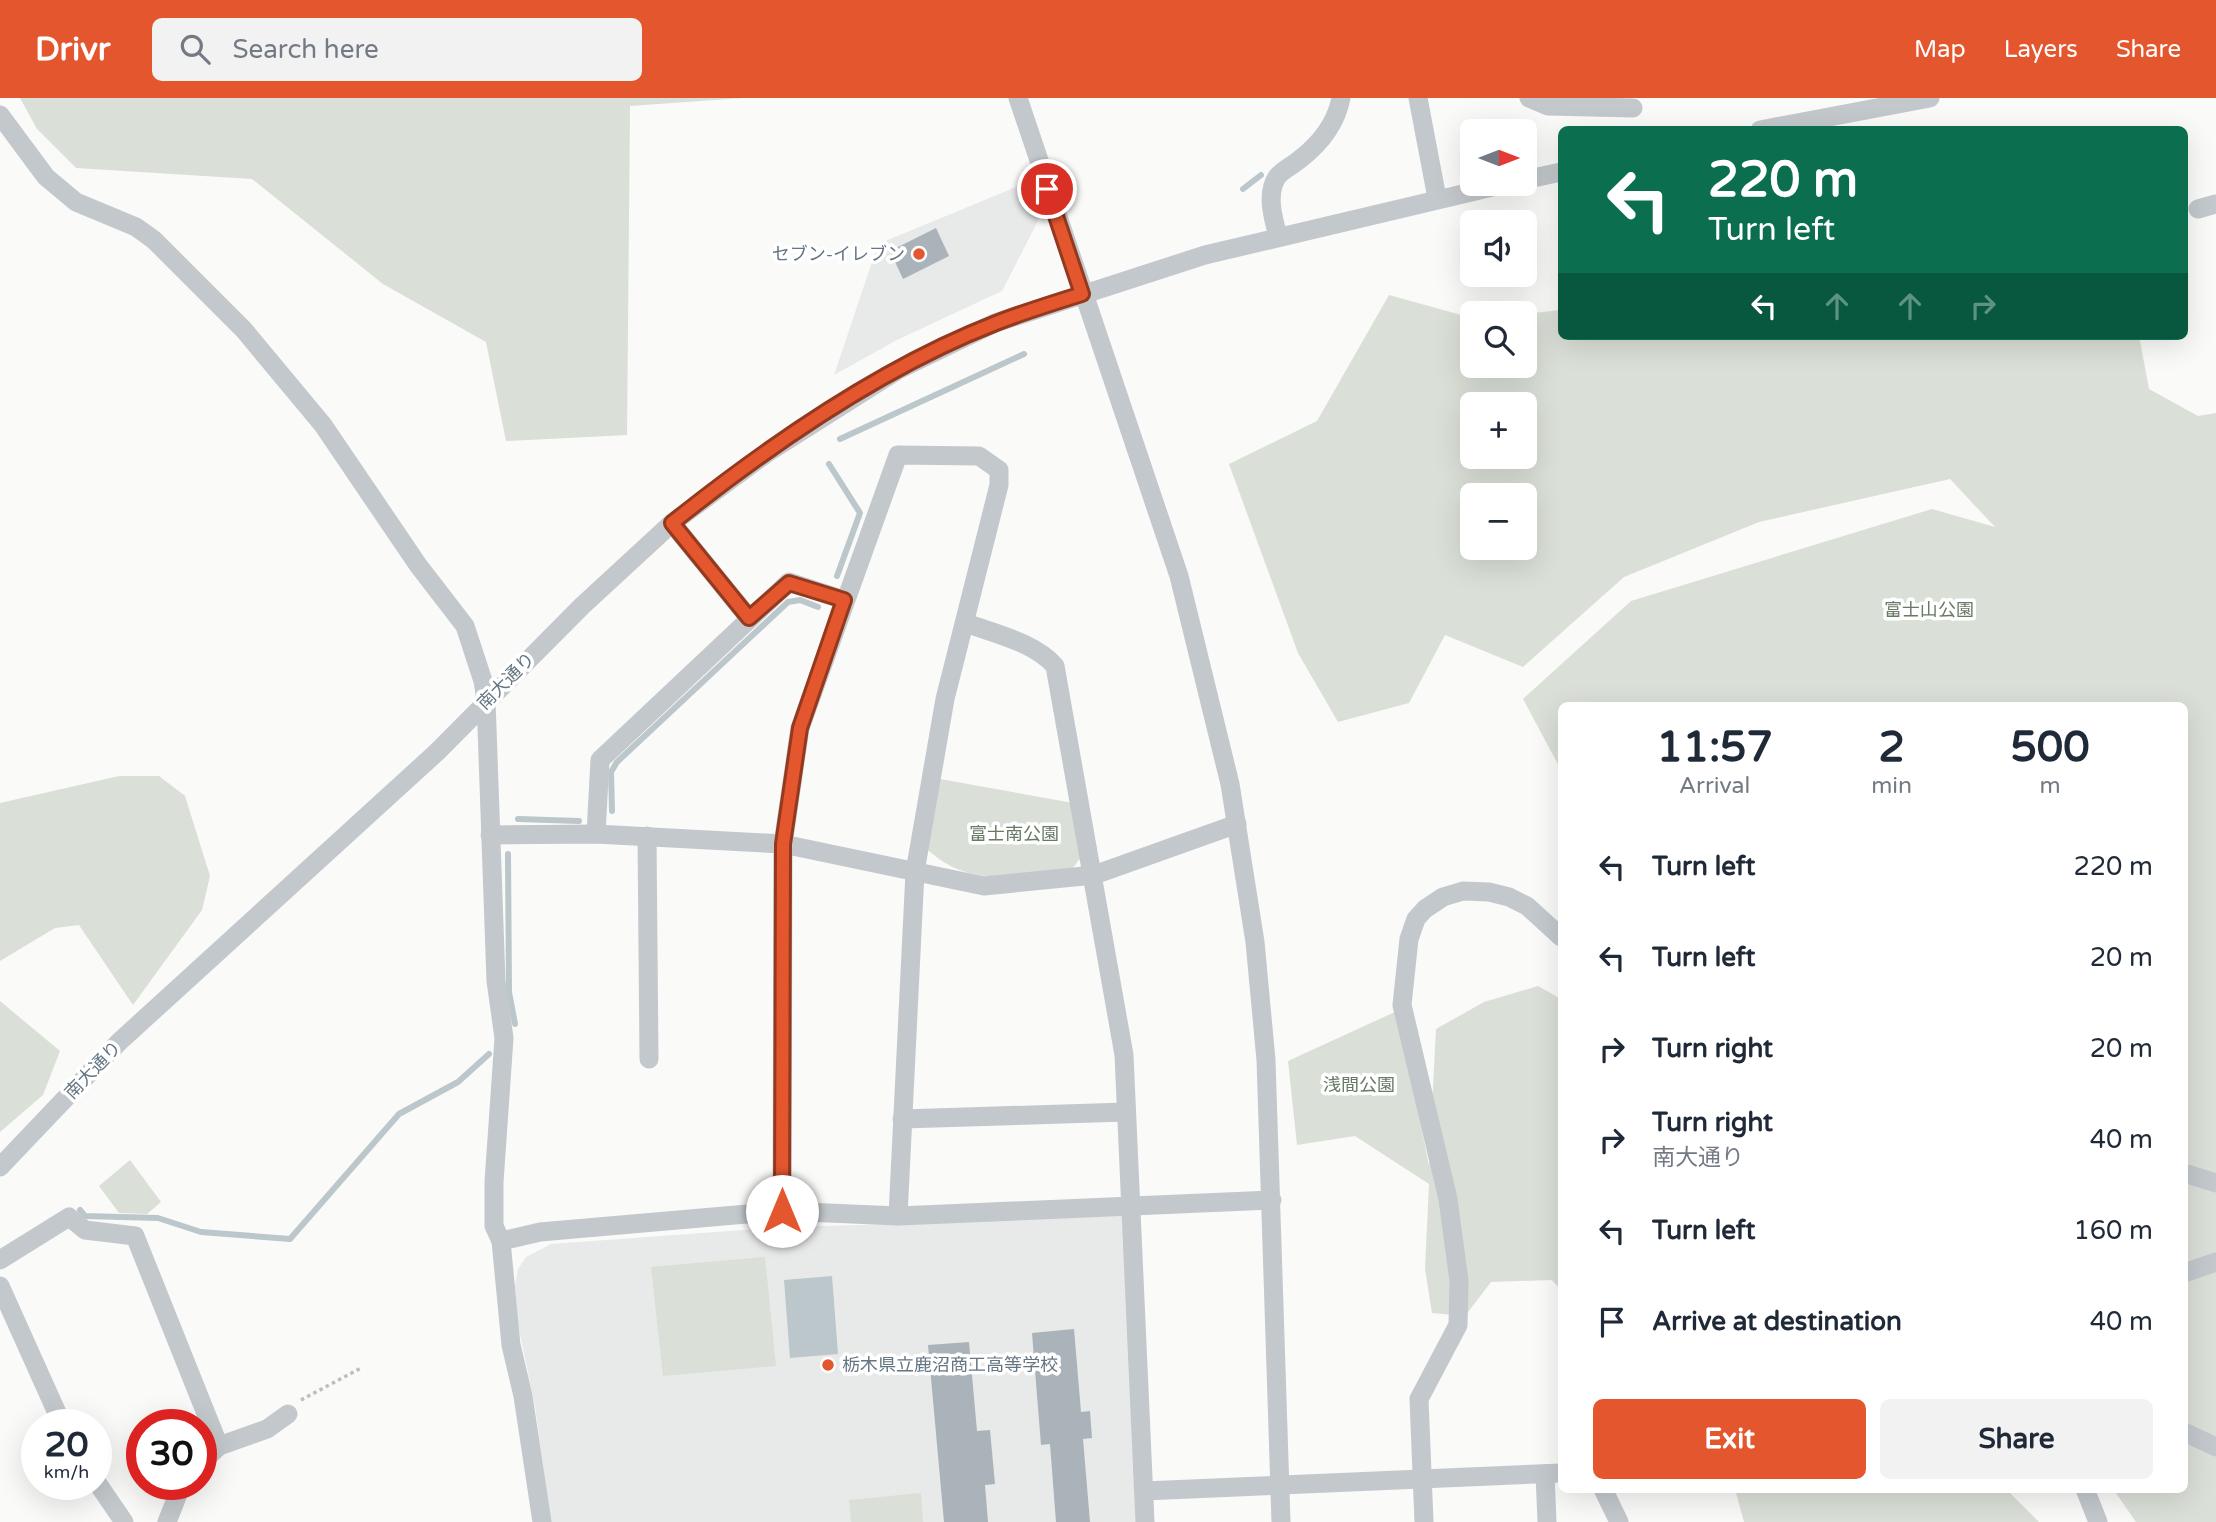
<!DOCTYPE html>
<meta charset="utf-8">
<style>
body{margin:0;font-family:"Varela Round","Noto Sans JP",sans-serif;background:#f2f2f3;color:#1f2937;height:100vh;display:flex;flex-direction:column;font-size:26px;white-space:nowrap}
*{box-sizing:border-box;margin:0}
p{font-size:23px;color:#747a83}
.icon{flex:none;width:38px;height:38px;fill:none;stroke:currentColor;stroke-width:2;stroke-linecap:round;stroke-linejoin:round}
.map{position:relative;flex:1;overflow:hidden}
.details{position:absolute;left:1558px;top:604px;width:630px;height:791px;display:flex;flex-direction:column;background:#fff;border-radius:10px;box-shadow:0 7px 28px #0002}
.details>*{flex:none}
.guide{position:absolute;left:1558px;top:28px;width:630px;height:214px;border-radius:10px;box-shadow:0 7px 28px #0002;background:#0b6e4f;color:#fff;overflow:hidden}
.needle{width:46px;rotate:90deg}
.fabs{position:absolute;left:1460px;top:21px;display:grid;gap:14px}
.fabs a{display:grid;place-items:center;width:77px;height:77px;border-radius:10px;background:#fff;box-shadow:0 7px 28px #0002;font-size:35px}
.speed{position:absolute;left:21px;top:1311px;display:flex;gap:14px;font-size:35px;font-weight:700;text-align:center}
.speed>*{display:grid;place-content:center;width:91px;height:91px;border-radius:50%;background:#fff;box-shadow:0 7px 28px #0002;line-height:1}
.speed small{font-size:18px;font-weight:400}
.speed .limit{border:10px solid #d22;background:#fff;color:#111}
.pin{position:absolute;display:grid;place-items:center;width:60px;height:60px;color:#fff;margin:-30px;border:4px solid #fff;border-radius:50%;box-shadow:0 2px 7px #0007}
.me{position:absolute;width:77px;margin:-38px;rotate:0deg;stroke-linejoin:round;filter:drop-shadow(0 0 5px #0008)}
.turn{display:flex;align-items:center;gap:24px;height:147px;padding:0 35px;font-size:32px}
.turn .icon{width:91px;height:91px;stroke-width:2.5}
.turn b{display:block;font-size:49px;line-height:60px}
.lanes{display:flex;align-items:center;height:66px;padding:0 35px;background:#0003;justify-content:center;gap:35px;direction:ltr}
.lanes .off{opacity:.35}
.eta{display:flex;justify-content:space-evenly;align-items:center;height:119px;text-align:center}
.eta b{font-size:42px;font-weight:700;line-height:49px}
.primary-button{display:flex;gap:14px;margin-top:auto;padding:14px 35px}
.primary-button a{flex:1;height:80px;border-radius:10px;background:#e4572e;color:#fff;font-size:28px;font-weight:700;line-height:80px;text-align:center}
.primary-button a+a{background:#f2f2f3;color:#1f2937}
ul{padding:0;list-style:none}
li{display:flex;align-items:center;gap:21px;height:91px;padding:0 35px}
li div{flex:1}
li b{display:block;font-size:26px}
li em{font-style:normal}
header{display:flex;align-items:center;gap:42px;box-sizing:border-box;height:98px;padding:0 35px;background:#e4572e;color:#fff}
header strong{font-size:33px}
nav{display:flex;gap:38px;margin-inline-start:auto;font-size:24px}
.search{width:490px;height:63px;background:#f2f2f3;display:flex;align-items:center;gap:18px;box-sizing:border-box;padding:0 24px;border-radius:10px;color:#747a83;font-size:26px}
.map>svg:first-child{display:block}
.built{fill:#e8e9e9}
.green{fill:#dadfd7;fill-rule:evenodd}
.water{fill:#bbc7cb}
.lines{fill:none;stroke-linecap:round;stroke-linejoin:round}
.stream{stroke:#bbc7cb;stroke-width:6}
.building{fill:#aab3b9}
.path{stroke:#bbbfc2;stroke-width:3.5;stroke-dasharray:3.5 3.5;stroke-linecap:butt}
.minor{stroke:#c3c8cc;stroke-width:19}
.route-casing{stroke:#94391e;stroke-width:18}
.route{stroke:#e4572e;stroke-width:12}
.poi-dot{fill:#e4572e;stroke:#fff;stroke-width:2.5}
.labels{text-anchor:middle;stroke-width:7;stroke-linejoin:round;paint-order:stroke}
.poi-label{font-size:18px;fill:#657683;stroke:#fff;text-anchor:end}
.park-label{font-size:18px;fill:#687a64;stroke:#fff}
.street-label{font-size:18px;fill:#657683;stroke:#fff}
</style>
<header>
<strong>Drivr</strong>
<div class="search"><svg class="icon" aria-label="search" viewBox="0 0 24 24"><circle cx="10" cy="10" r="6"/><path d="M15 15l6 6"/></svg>Search here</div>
<nav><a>Map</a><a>Layers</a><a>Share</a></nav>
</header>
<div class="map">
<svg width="2216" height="1424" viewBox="0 0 2216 1424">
<rect width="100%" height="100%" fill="#fafaf8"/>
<g class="built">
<polygon points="1031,83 1038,123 1002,193 897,242 834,277 878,146"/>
<polygon points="1124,1112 1136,1424 551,1424 535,1308 518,1227 515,1187 518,1171 526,1159 551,1146 784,1129 935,1125"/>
</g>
<g class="green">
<polygon points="20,0 742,0 630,8 627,337 506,343 486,244 383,186 252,81 76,70 37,31"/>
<path d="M1389,197L1472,220V268H1524V216L1561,212V238H2139L2149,291L2198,318L2216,315V1424H2136L2113,1391H2184V607H1561V672L1523,601L1631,503L1932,411L1995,429L1950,381L1759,424L1624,479L1523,569L1445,537L1409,605L1338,624L1298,555L1229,366L1317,323ZM1472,306H1524V359H1472ZM1472,397H1524V450H1472Z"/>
<polygon points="119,678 159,678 185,698 210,778 202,812 133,907 79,827 55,830 0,863 0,705"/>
<path d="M940,681L1073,705L1081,759L1073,770C1019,777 972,792 928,752Z"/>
<polygon points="1538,888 1561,901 1561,1192 1552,1182 1491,1184 1465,1218 1432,1215 1425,1171 1429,1086 1355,1038 1297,1047 1288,963 1397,913 1429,1067 1436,931 1484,904"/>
<polygon points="0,903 60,953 43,997 0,1034"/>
<polygon points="130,1062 161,1104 147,1116 119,1115 99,1088"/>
<polygon points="765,1159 776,1268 663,1278 651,1169"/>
<polygon points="1735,1391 2006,1391 2039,1424 1744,1424"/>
<polygon points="921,1395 923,1424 851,1424 849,1402"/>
</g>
<polygon class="water" points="832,1178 838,1256 790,1260 784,1182"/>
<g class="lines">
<g class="stream">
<polyline points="1243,91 1261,77"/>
<polyline points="840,341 1024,256"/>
<polyline points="829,366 860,415 837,478"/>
<polyline points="612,713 611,674 617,664 788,504 800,502 818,509"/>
<polyline points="518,721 579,723"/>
<polyline points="508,756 509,894 515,926"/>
<polyline points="80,1112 85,1118 158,1120 201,1134 290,1141 399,1016 458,984 489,956"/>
</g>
</g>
<g class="building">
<polygon points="936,130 949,158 903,181 890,153"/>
<polygon points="1074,1231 1081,1314 1090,1313 1092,1340 1083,1341 1090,1424 1056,1424 1050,1346 1041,1347 1032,1235"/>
<polygon points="969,1244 977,1333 990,1332 995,1386 985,1387 988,1424 944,1424 928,1247"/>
</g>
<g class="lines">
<polyline class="path" points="301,1302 361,1270"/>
<g class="minor">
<polyline points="1018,0 1179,478 1230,686 1255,844 1266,962 1281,1424"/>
<polyline points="1418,0 1437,100"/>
<polyline points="1529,0 1548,8 1633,10"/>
<polyline points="0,17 46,79 76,104 136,129 154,142 244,232 323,327 418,467 465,528 483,583 486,602 496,883 504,940 494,1084 494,1128 501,1143"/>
<polyline points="1760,32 1930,0"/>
<polyline points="1524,82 1561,74"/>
<polyline points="2198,111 2216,106"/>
<path d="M1278,138C1273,120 1266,96 1277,79C1282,72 1293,67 1299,62C1320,46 1336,26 1341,0"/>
<polyline points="672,425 749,520"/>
<path d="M966,525C995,536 1034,544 1055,568L1124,957L1145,1424"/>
<polyline points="596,736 600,662 789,484 844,502"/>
<polyline points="490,737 596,736 783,746 984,788 1094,777 1237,726"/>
<polyline points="647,738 649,961"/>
<polyline points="902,1021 1126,1014"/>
<polyline points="0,1069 119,944 437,654 582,508 672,425 767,355 898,272 995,225 1205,157 1505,86"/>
<polyline points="2184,1075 2216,1085"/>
<polyline points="782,1113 783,746 800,630 898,357 979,358 999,372 999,387 945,601 915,774 898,1118"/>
<polyline points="0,1162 69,1119 85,1132 135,1138 219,1348"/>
<polyline points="2184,1175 2216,1164"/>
<polyline points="0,1188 62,1326"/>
<polyline points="2184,1334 2216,1349"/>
<polyline points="201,1365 219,1348 267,1331 288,1316"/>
<polyline points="1545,1376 1547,1424"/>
<polyline points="96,1383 124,1424"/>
<polyline points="1603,1391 1619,1424"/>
<polyline points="2085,1391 2098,1424"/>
<polyline points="1144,1393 1561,1375"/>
<polyline points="167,1424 182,1386"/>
<polyline points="542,1424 523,1298 511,1247 501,1143 540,1134 782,1113 898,1118 1272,1102"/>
<polyline points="1424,1424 1419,1301 1458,1227 1459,1183 1448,1101 1402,907 1409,841 1416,821 1425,811 1443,799 1463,793 1489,794 1509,799 1527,808 1561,839"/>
</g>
</g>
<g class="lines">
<defs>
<path id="route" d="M782,1113L783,746L800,630L844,502L789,485L749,520L672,425C767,349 882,269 996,225C1024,214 1053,205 1082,196L1047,91"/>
</defs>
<use href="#route" class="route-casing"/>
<use href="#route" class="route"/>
</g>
<g class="poi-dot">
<circle cx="919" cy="156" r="7"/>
<circle cx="828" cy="1267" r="7"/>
</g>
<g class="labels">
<g class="poi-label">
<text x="905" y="162">セブン-イレブン</text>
<text x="842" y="1273" text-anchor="start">栃木県立鹿沼商工高等学校</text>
</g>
<g class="park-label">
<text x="1929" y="518">富士山公園</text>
<text x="1014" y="742">富士南公園</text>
<text x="1359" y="993">浅間公園</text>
</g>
<g class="street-label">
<text transform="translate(506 583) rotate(-45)" y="6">南大通り</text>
<text transform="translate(93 972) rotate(-46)" y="6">南大通り</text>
</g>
</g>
</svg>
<div class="fabs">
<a><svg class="needle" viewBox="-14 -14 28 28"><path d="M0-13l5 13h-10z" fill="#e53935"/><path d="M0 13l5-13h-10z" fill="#747a83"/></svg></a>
<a><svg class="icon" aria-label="sound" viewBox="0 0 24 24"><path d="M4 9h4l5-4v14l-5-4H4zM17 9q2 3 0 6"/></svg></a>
<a><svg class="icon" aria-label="search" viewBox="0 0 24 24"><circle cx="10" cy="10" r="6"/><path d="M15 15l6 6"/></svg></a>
<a>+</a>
<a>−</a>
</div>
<div class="speed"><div>20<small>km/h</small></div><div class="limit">30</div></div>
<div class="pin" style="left:1047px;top:91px;background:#d93025"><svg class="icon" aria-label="arrive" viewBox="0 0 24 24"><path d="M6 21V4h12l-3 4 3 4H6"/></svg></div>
<svg class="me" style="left:782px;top:1113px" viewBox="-20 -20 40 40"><circle r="19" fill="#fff"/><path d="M0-13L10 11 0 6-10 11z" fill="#e4572e"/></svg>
<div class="guide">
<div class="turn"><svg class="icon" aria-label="left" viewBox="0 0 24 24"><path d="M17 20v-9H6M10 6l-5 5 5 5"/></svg><div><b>220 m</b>Turn left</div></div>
<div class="lanes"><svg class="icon" aria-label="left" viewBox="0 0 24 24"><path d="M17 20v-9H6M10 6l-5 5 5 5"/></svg><svg class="icon off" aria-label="ahead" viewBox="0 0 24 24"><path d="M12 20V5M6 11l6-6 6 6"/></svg><svg class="icon off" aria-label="ahead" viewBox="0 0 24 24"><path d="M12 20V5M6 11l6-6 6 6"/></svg><svg class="icon off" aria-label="right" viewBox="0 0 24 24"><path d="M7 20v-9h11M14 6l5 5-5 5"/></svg></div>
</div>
<section class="details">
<div class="eta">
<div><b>11:57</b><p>Arrival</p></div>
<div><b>2</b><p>min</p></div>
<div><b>500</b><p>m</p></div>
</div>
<ul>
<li><svg class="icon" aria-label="left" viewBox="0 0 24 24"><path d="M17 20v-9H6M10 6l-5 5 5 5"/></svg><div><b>Turn left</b></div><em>220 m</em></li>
<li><svg class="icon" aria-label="left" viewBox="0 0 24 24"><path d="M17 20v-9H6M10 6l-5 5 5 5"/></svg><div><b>Turn left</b></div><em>20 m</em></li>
<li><svg class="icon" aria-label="right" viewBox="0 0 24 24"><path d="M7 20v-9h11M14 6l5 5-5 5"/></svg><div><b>Turn right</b></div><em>20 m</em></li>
<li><svg class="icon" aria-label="right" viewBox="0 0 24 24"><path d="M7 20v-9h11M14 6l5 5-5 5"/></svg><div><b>Turn right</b><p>南大通り</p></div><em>40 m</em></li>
<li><svg class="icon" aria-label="left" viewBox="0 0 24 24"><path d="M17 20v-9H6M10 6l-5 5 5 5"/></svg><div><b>Turn left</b></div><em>160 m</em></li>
<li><svg class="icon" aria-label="arrive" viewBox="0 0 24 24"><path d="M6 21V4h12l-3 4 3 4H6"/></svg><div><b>Arrive at destination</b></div><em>40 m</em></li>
</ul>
<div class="primary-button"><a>Exit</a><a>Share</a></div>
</section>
</div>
